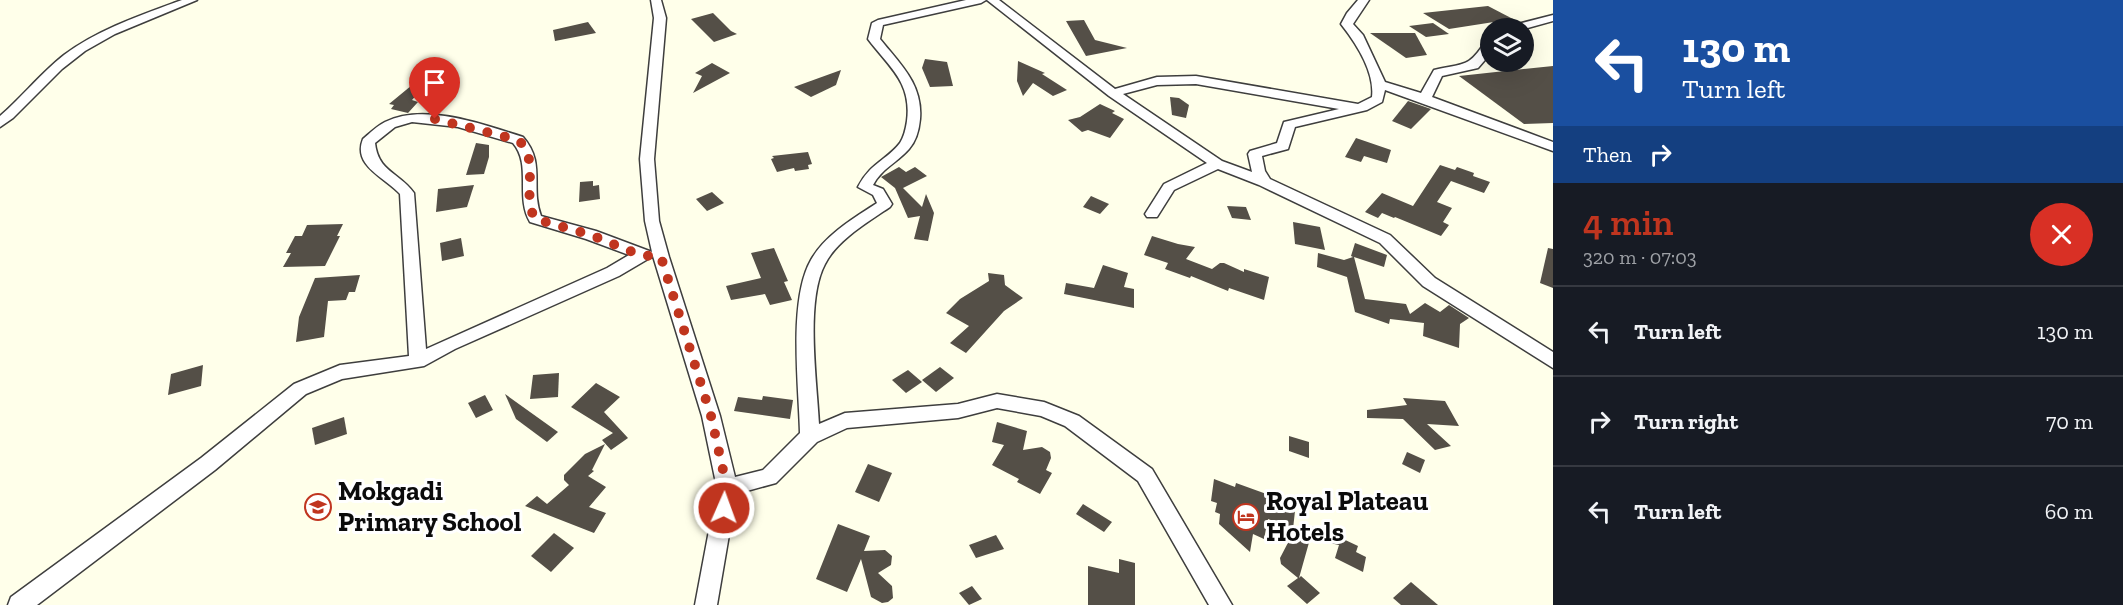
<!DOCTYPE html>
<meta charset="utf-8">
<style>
body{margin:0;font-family:"Zilla Slab",serif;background:#242831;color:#f1f3f6;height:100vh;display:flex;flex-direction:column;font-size:22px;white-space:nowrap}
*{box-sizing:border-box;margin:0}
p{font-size:20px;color:#9ea1a6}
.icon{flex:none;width:33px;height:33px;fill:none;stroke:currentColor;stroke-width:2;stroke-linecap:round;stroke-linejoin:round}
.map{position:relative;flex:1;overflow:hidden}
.drawer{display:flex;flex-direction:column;background:#171b24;width:570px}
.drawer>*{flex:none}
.banner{background:#1a4fa0;color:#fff;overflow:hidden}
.buttons{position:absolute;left:1480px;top:18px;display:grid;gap:12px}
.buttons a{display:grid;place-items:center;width:54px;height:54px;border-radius:50%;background:#171b24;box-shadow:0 6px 24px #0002;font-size:30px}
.pin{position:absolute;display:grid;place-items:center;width:51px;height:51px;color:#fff;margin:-62px -26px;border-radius:50% 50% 50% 0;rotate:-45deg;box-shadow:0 0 6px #0007}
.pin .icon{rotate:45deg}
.me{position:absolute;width:66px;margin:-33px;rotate:2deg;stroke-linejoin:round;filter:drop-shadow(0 0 4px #0008)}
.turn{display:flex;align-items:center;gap:21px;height:126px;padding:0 30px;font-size:27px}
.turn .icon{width:78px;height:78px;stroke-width:2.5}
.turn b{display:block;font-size:42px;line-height:51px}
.then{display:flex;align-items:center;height:57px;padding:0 30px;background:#0003;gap:12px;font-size:22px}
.round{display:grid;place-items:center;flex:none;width:63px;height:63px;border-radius:32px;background:#242831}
.overview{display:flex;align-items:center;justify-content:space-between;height:102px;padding:0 30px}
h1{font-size:36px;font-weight:600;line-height:45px;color:#c0351f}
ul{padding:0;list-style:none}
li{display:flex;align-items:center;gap:18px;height:90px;padding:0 30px;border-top:2px solid #363941}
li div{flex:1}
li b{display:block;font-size:22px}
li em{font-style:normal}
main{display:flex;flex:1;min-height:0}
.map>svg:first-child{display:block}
.building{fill:#544f47}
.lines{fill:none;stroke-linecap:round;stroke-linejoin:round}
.minor-casing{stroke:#3e3e3e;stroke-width:3}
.minor{fill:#fff;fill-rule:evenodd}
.route{stroke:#c0351f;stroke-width:10;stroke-dasharray:0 18}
.labels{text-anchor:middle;stroke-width:6;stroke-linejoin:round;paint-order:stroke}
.near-poi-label{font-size:27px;font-weight:bold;fill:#0b0b0b;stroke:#fff;text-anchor:start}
</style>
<main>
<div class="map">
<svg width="1553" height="605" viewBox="0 0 1553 605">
<rect width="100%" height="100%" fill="#ffffea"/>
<g class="building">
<polygon points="1488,6 1513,19 1449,29 1423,13"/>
<polygon points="713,13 731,31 737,34 714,42 691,19"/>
<polygon points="1084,20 1095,40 1127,48 1086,56 1066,21"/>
<polygon points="588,22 596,33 555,41 553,30"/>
<polygon points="1433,23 1449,34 1426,37 1409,26"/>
<polygon points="1370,33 1415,33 1427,55 1406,58"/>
<polygon points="925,59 947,62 953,86 930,87 922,68"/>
<polygon points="1018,61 1045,73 1042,74 1067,90 1053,96 1033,83 1023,96 1017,81"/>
<polygon points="712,63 730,73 693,93 702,76 695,73"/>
<polygon points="1553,66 1553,123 1524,124 1459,76"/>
<polygon points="841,70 836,85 811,97 794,87"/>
<polygon points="423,76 428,82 412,100 418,102 408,113 391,109 394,105 389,104"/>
<polygon points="1170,97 1179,98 1189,105 1186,118 1172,115"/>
<polygon points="1408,101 1431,109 1411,129 1392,121"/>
<polygon points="1100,104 1115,111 1112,113 1124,119 1110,138 1088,130 1082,132 1068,120 1080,117"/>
<polygon points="1356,138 1391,150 1387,163 1364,156 1361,162 1345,157"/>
<polygon points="476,143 489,145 489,157 484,174 466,175"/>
<polygon points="808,152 812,164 808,165 809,169 795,171 794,168 777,172 771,159 774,158 772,156"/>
<polygon points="1440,165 1455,170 1457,167 1474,173 1473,176 1490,182 1484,193 1451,181 1437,202 1452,208 1443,222 1449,225 1441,236 1395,217 1394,218 1382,213 1378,218 1365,212 1382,193 1413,206"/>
<polygon points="899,167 906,172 915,167 927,176 903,188 922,207 926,194 934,213 928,241 914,239 920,216 908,218 895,188 881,177"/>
<polygon points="593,181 593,186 599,185 600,199 579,202 580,182"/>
<polygon points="474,185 467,207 436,212 438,189"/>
<polygon points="712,192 724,203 707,211 696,199"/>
<polygon points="1091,196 1109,204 1100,214 1083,207"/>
<polygon points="1227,206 1246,207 1251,220 1232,218"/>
<polygon points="1293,222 1320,227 1325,250 1295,244"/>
<polygon points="343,224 337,236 340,236 325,266 283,267 291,253 286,253 295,236 302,236 307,225"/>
<polygon points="1152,236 1178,244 1195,247 1186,259 1212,269 1220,263 1224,263 1244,272 1244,269 1269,277 1264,300 1229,288 1228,291 1191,276 1190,278 1165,269 1168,263 1144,255"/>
<polygon points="461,238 464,256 442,261 440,243"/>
<polygon points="1355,243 1387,255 1384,267 1354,257 1365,299 1406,304 1410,314 1425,303 1440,312 1449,305 1469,318 1460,324 1459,348 1423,336 1424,323 1390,319 1389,324 1355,312 1347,277 1317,267 1318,253 1344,260 1353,257 1351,256"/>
<polygon points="774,248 788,281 784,282 792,300 770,305 765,294 731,300 726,286 761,278 751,253"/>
<polygon points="1548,248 1553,249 1553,288 1540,283"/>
<polygon points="1103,265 1128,273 1124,287 1134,289 1134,308 1064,294 1066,283 1094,288"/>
<polygon points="988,273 1004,275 1005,285 1023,298 1004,311 966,353 950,343 969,326 946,313 960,299 989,281"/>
<polygon points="360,275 355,292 349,292 346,300 328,301 324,337 296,342 299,317 315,278"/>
<polygon points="203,365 201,386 168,395 171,374"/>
<polygon points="940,367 954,378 936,392 922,380"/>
<polygon points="908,370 922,382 906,393 892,380"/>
<polygon points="559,373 558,397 530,399 533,375"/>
<polygon points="596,383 620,397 604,412 628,438 611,450 602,440 613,433 571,407"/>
<polygon points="505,394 558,432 547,442 516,419"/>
<polygon points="485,395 493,410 476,418 468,403"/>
<polygon points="763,396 793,400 790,419 734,411 738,397 762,400"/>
<polygon points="1403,398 1445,401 1459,426 1427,424 1451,446 1435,450 1403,419 1367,418 1367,410 1407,405"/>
<polygon points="344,417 347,434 315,445 312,428"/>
<polygon points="997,422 1027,431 1023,450 1042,447 1050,452 1051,458 1046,470 1052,473 1040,494 1017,482 1019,479 992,465 1004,445 992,442"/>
<polygon points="1289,436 1309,442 1309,458 1289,451"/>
<polygon points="605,444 592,470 594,471 588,476 606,487 589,507 606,513 594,533 525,506 537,496 547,504 569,485 564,480 564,475 585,454"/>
<polygon points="1407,452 1425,460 1420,473 1402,464"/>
<polygon points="868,464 892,473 879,502 855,492"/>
<polygon points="1214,479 1235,487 1236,483 1291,503 1291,509 1295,511 1293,529 1268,519 1264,539 1253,534 1250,552 1219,524 1220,514 1215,512 1217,503 1211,501"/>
<polygon points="1083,504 1112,522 1104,532 1076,514"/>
<polygon points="838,524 870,536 864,551 885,550 892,556 891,565 878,573 892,586 893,598 888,602 882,603 871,597 861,559 847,592 816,579"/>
<polygon points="1314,526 1323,528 1339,544 1341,538 1358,546 1356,552 1366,557 1363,572 1335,558 1339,545 1310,539 1299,578 1301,576 1320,593 1307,604 1287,586 1298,578 1281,564 1280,558 1292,535"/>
<polygon points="554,533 574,548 551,572 531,556"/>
<polygon points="996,535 1004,549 976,558 969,545"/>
<polygon points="1119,559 1135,563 1135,605 1088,605 1088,566 1119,573"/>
<polygon points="1411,582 1438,605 1401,605 1393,598"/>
<polygon points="972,586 982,599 969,605 959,593"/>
</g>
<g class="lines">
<defs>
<g id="minor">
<path d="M182,0H197L115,34L85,51L62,69L13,118L0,127V116C22,97 41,73 64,55C99,29 141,15 182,0Z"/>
<path d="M651,0H661L666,18L654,159L659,221L669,257L720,416L735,477L763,470L800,433C799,387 788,300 811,260C825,235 854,218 877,203L873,195L858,187C870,163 887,160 900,143C904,137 906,128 907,121C912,82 889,67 868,39L872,23L878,20L966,0H986L981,3L883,25L880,39C900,64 923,84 920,119C919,130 916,141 909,149C898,162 881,169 873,185L883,189L892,204L890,207C868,222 837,240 825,264C805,301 817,382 819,424L845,413L958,404L997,394L1044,402L1079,416L1152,469L1232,605H1209L1138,481L1065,426L1041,416L997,408L958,418L847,428L817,442L776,483L736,494L717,605H695L717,488L702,416L653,256L619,276L455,349L424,366L342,379L306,394L215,470L37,605H8L11,597L201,458L294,384L340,365L409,356L400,194C386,178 352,166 363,139C370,133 377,126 385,122C424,102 485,125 523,137C546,163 530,187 541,216L596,231L652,252L645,221L640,159L654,18ZM412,122L458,127L513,143C532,165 515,197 530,222L586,239L629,255L607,268L426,349L414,193C399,172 378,172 375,143L395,127Z"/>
<path d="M987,0H999L1115,89L1157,77L1196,76L1358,104L1372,97C1375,72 1356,43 1341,24L1347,13L1358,0H1369L1353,24L1363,35L1385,82L1421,93L1434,70C1465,63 1469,68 1487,39L1491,38V53L1478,68L1442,76L1432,97L1553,142V151L1385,90L1382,102L1367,110L1295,127L1288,149L1262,156L1265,171L1270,179L1390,235L1435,278L1553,352V368L1423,286L1380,243L1259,185L1218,169L1174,190L1157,217H1147L1145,214L1164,184L1207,163L1109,96ZM1196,84L1339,109L1284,122L1277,143L1250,151L1248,154L1252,172L1222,161L1123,94L1157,85Z"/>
<polygon points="1553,15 1553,21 1524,29 1508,28 1510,26"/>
</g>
</defs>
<use href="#minor" class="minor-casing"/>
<use href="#minor" class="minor"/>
</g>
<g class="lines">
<path class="route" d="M435,119L518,140C541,159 521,194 535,219L591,235L640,255L661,257L711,416L727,488L724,508"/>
</g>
<defs>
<symbol id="school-ring" viewBox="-11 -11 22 22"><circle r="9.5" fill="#fff" stroke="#c0351f" stroke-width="1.5"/><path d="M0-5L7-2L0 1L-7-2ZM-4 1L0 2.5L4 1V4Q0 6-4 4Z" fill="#c0351f"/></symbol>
<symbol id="hotel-ring" viewBox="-11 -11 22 22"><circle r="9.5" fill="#fff" stroke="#c0351f" stroke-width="1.5"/><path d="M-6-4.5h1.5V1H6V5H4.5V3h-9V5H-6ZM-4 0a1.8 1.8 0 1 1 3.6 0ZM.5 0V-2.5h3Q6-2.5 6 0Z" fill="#c0351f"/></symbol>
</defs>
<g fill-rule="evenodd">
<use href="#school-ring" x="303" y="492" width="30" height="30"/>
<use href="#hotel-ring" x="1231" y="502" width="30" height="30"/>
</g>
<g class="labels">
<g class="near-poi-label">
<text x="338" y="500">Mokgadi<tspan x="338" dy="31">Primary School</tspan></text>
<text x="1266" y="510">Royal Plateau<tspan x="1266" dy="31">Hotels</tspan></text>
</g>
</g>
</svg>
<div class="buttons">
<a><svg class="icon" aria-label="layers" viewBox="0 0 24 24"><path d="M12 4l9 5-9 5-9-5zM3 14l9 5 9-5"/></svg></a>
</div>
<div class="pin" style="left:435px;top:119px;background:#d93025"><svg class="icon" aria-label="arrive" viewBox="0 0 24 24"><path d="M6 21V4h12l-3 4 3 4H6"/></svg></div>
<svg class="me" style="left:724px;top:508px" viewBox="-20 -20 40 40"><circle r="17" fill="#c0351f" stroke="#fff" stroke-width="3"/><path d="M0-11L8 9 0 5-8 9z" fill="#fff"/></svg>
</div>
<section class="drawer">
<div class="banner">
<div class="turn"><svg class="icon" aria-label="left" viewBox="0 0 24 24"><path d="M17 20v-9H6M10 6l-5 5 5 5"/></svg><div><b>130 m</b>Turn left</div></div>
<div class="then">Then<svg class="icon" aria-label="right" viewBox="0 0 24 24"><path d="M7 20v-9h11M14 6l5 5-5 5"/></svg></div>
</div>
<div class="overview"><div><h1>4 min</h1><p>320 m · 07:03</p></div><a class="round" style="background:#d93025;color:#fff"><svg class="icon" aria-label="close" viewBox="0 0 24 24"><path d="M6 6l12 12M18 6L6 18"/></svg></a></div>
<ul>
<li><svg class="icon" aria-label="left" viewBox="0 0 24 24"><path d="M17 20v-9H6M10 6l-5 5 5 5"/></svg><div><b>Turn left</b></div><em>130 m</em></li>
<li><svg class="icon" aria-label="right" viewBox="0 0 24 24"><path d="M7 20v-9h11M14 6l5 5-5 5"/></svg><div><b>Turn right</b></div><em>70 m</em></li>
<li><svg class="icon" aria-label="left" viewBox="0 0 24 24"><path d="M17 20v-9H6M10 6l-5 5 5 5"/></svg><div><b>Turn left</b></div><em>60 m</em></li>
</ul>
</section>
</main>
